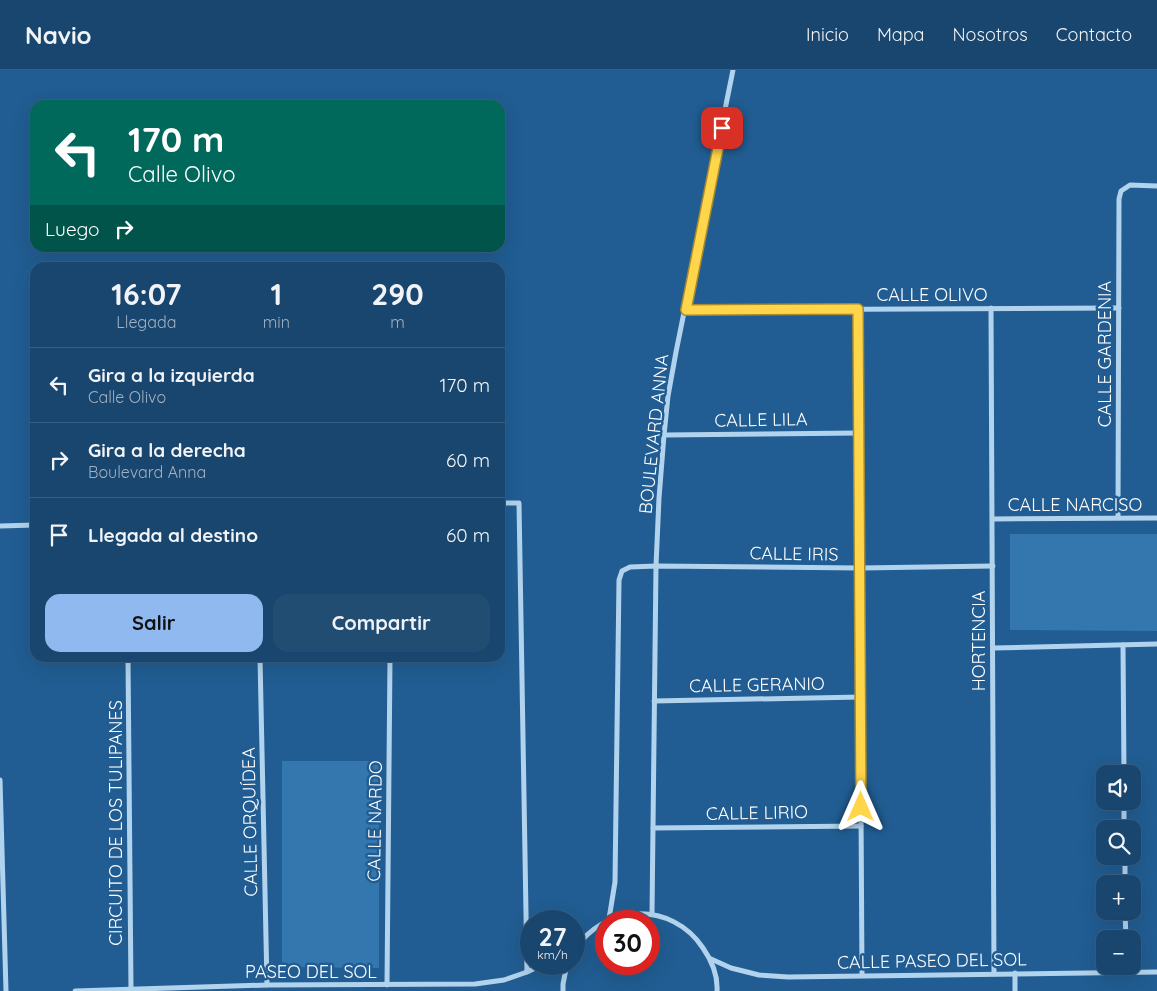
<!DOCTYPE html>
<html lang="es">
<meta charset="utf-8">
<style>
body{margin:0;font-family:Quicksand,sans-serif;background:#224d73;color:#f1f3f6;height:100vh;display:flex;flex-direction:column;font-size:19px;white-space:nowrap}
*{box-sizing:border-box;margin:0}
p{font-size:16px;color:#9fb1c2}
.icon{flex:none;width:28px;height:28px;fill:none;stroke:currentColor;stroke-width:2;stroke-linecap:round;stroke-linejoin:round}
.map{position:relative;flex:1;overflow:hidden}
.drawer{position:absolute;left:30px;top:192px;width:475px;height:400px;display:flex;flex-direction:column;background:#19466e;border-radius:15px;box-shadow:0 5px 20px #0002,0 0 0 1px #375e81}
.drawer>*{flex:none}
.hud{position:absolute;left:30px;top:30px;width:475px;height:152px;border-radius:15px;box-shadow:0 5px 20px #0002,0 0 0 1px #375e81;background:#00695c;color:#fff;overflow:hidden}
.buttons{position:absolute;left:1096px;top:695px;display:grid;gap:10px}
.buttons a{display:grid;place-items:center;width:45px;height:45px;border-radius:10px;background:#19466e;box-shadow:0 5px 20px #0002,0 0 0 1px #375e81;font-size:25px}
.speed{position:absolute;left:520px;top:840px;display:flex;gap:10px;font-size:25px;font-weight:700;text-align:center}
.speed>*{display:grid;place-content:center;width:65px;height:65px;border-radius:50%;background:#19466e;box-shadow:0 5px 20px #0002,0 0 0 1px #375e81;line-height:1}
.speed small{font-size:12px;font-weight:400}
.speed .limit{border:8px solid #d22;background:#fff;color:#111}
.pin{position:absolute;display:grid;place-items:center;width:42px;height:42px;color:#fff;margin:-21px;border-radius:10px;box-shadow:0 2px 8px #0006}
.me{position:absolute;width:55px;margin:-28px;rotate:0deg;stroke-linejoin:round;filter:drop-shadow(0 0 4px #0008)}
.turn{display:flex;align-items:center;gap:18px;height:105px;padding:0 15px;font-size:22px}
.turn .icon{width:65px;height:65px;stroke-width:2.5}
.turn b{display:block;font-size:35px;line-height:42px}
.then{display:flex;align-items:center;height:48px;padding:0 15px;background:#0003;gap:10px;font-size:19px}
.eta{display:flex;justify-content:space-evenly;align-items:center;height:85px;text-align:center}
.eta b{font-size:30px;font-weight:700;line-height:35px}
.cta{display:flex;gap:10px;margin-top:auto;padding:10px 15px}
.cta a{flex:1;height:58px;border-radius:15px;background:#90b9f0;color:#111;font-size:20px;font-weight:700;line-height:58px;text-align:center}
.cta a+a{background:#224d73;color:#f1f3f6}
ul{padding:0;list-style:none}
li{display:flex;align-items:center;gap:15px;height:75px;padding:0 15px;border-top:1px solid #375e81}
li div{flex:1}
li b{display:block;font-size:19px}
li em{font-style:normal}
header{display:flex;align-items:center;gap:30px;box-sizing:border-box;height:70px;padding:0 25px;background:#19466e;border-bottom:1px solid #375e81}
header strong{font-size:24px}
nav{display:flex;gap:28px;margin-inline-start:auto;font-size:18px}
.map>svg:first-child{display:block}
.green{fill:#3477af}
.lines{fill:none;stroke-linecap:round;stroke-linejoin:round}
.street{stroke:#b2d3ed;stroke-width:5}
.route-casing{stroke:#a68a30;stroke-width:12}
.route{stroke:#ffd54a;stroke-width:9}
.labels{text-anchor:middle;stroke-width:5;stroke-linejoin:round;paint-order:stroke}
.street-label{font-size:18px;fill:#fff;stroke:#215d92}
</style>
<header>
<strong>Navio</strong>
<nav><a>Inicio</a><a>Mapa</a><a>Nosotros</a><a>Contacto</a></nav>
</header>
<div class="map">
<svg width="1157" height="921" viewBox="0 0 1157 921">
<rect width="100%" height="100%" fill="#215d92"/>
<g class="green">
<polygon points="1010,464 1157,464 1157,561 1010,560"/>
<polygon points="282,691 379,691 379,898 282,897"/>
</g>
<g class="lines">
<g class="street">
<polyline points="991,238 994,904"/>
<polyline points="858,239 862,905"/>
<polyline points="685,240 1119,238"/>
<polyline points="664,365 859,363"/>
<polyline points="500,433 519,433 527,902"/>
<polyline points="1118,448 1119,129 1121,121 1130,115 1157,116"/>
<polyline points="993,449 1157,448"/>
<polyline points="0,456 35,455"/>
<polyline points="1123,575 1124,704"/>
<polyline points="993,578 1157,574"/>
<polyline points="128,588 131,919"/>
<polyline points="260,588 267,915"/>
<polyline points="654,631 861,627"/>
<polyline points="0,710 6,921"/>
<polyline points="1124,731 1124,759"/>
<polyline points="653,758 861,756"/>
<polyline points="1125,786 1125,814"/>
<polyline points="1125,841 1126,869"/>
<polyline points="652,844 656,496 659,428 664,365 668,326 676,282 733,0"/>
<polyline points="609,849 615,812 619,510 622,501 630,497 656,496 860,498 993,496"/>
<path d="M574,881C604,833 672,831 703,878C712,891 718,905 717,921"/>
<polyline points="711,889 731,898 759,905 788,907 1157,902"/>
<polyline points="1015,903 1015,921"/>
<polyline points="387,915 390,588"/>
<polyline points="75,921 267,915 475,914 504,910 527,902 544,894"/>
<polyline points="563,921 563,914 567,894"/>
</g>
</g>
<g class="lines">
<defs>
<polyline id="route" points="722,58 686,240 858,239 861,737"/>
</defs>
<use href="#route" class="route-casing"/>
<use href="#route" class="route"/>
</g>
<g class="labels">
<g class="street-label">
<text x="932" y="231">CALLE OLIVO</text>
<text transform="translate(1105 284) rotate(-90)" y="6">CALLE GARDENIA</text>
<text transform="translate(761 350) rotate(-1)" y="6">CALLE LILA</text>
<text transform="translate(654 364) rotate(-84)" y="6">BOULEVARD ANNA</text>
<text x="1075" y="441">CALLE NARCISO</text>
<text transform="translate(794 484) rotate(1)" y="6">CALLE IRIS</text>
<text transform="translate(979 571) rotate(-90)" y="6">HORTENCIA</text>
<text transform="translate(757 615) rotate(-1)" y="6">CALLE GERANIO</text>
<text transform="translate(757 743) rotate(-1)" y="6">CALLE LIRIO</text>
<text transform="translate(375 751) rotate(-89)" y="6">CALLE NARDO</text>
<text transform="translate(250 752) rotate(-91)" y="6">CALLE ORQUÍDEA</text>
<text transform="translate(116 753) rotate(-90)" y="6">CIRCUITO DE LOS TULIPANES</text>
<text transform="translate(932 891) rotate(-1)" y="6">CALLE PASEO DEL SOL</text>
<text x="311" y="908">PASEO DEL SOL</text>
</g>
</g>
</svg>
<div class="buttons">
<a><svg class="icon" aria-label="sound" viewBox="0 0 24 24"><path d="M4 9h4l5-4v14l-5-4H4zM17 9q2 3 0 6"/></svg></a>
<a><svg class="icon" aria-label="search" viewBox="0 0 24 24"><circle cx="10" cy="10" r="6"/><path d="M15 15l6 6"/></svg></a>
<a>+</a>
<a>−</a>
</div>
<div class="speed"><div>27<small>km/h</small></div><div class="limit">30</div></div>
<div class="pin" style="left:722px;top:58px;background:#d93025"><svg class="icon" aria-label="arrive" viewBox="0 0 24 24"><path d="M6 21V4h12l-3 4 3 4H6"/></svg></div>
<svg class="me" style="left:861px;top:737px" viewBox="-20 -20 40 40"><path d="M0-17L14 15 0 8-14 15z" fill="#ffd54a" stroke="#fff" stroke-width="4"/></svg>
<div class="hud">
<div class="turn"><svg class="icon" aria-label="left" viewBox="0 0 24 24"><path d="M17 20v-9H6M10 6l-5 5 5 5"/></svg><div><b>170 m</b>Calle Olivo</div></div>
<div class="then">Luego<svg class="icon" aria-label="right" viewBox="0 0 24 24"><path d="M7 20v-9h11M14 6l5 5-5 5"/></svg></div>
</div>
<section class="drawer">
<div class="eta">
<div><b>16:07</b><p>Llegada</p></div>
<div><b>1</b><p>min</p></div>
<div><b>290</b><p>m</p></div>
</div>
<ul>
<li><svg class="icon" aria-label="left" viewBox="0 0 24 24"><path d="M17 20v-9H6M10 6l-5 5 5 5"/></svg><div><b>Gira a la izquierda</b><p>Calle Olivo</p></div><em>170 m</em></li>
<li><svg class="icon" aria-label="right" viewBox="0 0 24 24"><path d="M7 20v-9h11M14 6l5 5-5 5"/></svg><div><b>Gira a la derecha</b><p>Boulevard Anna</p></div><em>60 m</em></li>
<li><svg class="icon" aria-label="arrive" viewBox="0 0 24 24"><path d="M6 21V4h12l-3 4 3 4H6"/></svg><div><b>Llegada al destino</b></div><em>60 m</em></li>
</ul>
<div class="cta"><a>Salir</a><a>Compartir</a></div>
</section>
</div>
